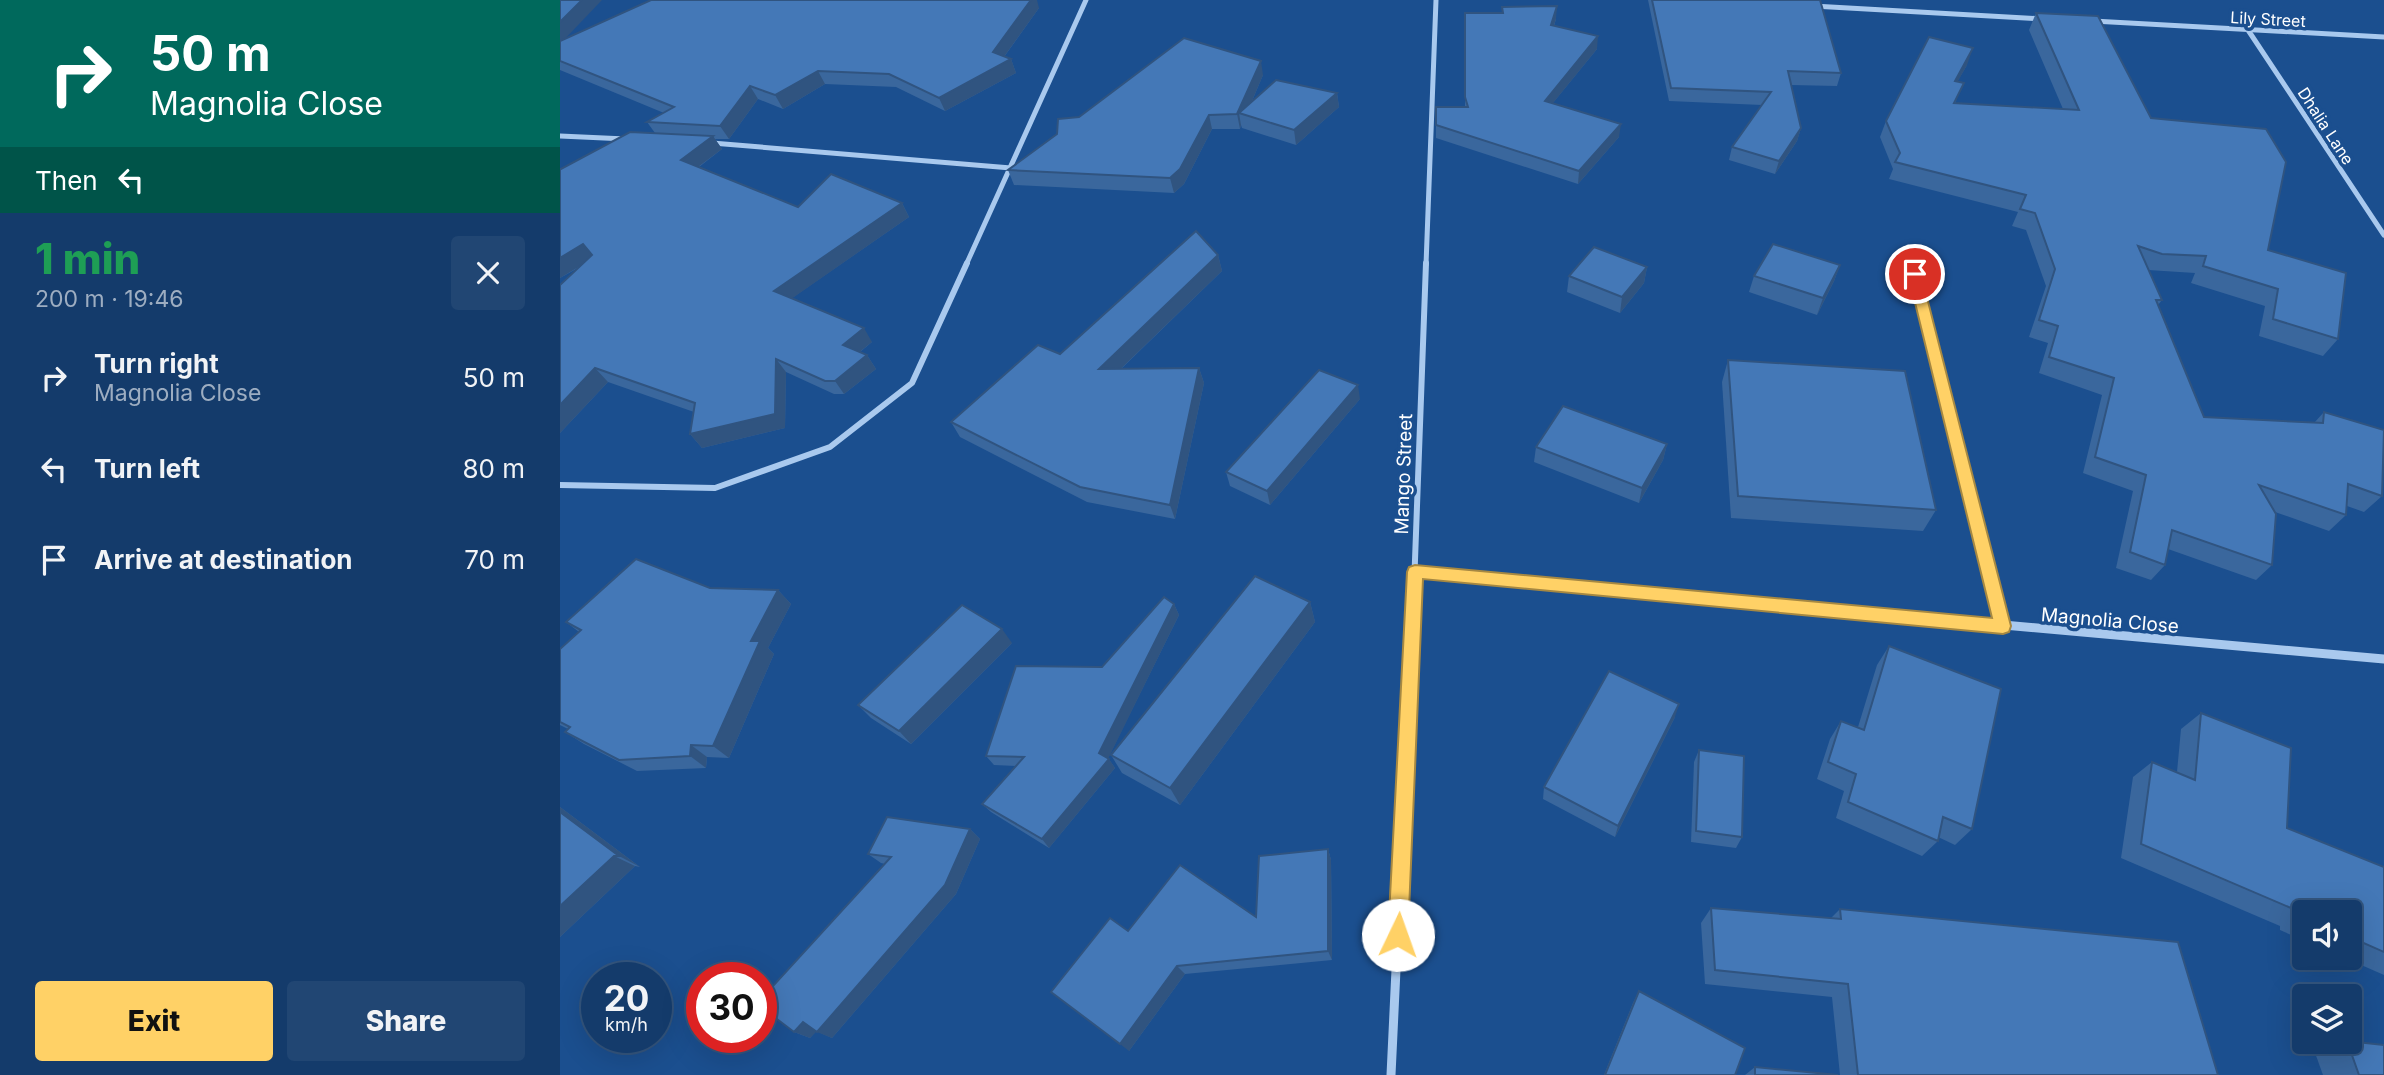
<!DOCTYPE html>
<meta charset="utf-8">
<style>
body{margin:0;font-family:Inter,sans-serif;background:#214673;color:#f1f3f6;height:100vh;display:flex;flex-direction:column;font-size:26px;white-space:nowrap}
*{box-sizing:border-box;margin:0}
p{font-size:23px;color:#9dadc1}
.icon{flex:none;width:38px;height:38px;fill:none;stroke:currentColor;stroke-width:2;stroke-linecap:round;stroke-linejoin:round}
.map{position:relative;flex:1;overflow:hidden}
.sheet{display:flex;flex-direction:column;background:#143b6b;width:560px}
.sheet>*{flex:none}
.hud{background:#00695c;color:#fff;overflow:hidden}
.controls{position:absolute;left:1732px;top:900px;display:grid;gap:14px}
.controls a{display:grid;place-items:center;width:70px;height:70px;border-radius:7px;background:#143b6b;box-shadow:0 7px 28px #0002,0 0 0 2px #33557e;font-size:35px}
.speed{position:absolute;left:21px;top:962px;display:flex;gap:14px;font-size:35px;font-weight:700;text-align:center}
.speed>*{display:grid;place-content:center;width:91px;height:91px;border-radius:50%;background:#143b6b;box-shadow:0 7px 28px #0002,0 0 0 2px #33557e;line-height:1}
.speed small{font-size:18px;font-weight:400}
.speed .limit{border:10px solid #d22;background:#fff;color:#111}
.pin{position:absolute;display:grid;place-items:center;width:60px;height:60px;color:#fff;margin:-30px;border:4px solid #fff;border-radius:50%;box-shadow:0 2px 7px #0007}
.me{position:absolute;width:77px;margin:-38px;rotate:3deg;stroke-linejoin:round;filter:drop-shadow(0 0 5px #0008)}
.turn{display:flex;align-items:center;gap:24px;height:147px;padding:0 35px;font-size:32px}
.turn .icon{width:91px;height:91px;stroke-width:2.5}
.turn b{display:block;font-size:49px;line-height:60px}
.then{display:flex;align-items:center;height:66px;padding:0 35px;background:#0003;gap:14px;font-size:26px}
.round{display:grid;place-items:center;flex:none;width:74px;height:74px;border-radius:7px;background:#214673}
.head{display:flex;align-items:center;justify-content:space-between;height:119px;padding:0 35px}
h1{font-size:42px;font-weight:800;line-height:52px;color:#1e9e55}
.cta{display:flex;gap:14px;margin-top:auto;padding:14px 35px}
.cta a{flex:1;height:80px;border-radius:7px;background:#ffd166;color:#111;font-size:28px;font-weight:800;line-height:80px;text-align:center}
.cta a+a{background:#214673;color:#f1f3f6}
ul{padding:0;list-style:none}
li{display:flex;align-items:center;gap:21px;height:91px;padding:0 35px}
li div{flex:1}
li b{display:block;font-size:26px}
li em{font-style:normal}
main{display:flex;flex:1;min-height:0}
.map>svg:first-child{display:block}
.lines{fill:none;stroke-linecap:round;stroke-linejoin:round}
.street-far2{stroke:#a9c9ee;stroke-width:5}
.street-far1{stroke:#a9c9ee;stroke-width:6}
.street{stroke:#a9c9ee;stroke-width:9}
.wall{fill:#3a679d}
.shaded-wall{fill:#305480}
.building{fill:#4478b7;stroke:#305480;stroke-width:2}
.route{fill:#ffd166;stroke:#a68842;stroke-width:2}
.labels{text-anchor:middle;stroke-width:7;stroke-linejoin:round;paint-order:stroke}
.far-street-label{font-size:16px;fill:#fff;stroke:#1b4f8f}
.street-label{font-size:19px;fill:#fff;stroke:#1b4f8f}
</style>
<main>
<section class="sheet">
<div class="hud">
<div class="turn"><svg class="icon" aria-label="right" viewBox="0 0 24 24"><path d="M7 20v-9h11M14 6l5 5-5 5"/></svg><div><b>50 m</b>Magnolia Close</div></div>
<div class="then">Then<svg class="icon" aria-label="left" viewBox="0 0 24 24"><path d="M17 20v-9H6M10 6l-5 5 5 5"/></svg></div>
</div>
<div class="head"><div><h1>1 min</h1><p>200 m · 19:46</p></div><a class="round"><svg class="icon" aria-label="close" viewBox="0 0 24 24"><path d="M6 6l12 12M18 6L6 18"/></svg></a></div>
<ul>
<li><svg class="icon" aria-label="right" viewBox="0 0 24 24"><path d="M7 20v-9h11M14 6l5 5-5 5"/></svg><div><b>Turn right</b><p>Magnolia Close</p></div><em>50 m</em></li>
<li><svg class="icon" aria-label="left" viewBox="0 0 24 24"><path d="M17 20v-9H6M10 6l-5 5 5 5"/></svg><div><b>Turn left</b></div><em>80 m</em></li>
<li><svg class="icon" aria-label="arrive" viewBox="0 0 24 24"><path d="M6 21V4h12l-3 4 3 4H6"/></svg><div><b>Arrive at destination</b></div><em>70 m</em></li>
</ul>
<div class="cta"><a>Exit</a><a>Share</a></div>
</section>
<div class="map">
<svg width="1824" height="1075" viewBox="0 0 1824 1075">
<rect width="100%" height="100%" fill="#1b4f8f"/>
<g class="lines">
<g class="street-far2">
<polyline points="1253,6 1483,19"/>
<polyline points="1533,21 1824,37"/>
<polyline points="1688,30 1824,235"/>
<polyline points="0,136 66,139"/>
<polyline points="152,143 451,168"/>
<polyline points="1348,247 1352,265"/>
<polyline points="406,265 526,0"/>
<polyline points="866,265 876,0"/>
</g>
<g class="street-far1">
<polyline points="1352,263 1440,614"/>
<polyline points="0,485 155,488 270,447 352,383 407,263"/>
<polyline points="855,572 1319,614"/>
<polyline points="853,614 866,263"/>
</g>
<g class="street">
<polyline points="1299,612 1824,659"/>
<polyline points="1439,612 1443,626"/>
<polyline points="831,1075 853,612"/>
</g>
</g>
<g class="wall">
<polygon points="0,0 4,40 479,8 444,57 451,59 456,73 385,111 336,87 265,84 223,109 198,99 169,139 155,139 162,149 139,167 238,207 342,203 349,217 232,298 312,342 300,352 307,355 316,369 284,394 274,394 226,372 225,428 142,448 130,434 134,412 48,382 0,433 0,285 18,268 0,278 0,169 1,169 95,133 87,122 104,113 0,70"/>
<polygon points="1088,0 1260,0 1281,73 1277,86 1231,85 1241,128 1237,141 1215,174 1169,160 1172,147 1202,105 1109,101"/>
<polygon points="942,7 996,19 994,26 1037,49 992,104 1059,137 1018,184 876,138 876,125 905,107 905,13 942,13"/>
<polygon points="1476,13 1591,118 1708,250 1778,339 1763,356 1699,336 1705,306 1631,283 1635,273 1588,270 1602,300 1598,305 1644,417 1754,423 1764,412 1822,496 1804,512 1787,506 1786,515 1769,531 1715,512 1712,565 1696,580 1608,549 1605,565 1591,580 1556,568 1573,491 1523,473 1542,395 1479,373 1488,343 1469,337 1486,286 1466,230 1452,226 1458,212 1329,179 1333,169 1320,137 1326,121 1407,65 1397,82 1396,103 1503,109 1469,30"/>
<polygon points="703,75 692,101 777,93 779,107 736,145 682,128 681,125 680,129 652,129 624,184 614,193 454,185 448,170 519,117"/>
<polygon points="658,255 662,271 561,369 639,368 644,383 615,519 527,502 400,437 391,422"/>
<polygon points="1280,265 1274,281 1257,315 1189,292 1194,276"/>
<polygon points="1087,267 1084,283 1060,313 1007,292 1009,276"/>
<polygon points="1168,360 1376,510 1363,531 1171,518 1162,382"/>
<polygon points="800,399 710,505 670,486 666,472"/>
<polygon points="1107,444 1103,460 1079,503 974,462 976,447"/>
<polygon points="150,588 218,590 231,604 208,648 214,654 169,758 147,757 146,768 77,771 24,744 5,732 8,729 0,725 0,649 19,632 6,622"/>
<polygon points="750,602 755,622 620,805 562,773 551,755"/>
<polygon points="614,604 619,615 548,758 555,768 489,848 431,812 422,804 456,766 434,765 426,756 542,667"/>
<polygon points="452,643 351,744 311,718 298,705"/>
<polygon points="1329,646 1412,829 1395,845 1378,837 1378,841 1362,856 1276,818 1284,791 1257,779 1270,739 1281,721 1298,727 1317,665"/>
<polygon points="1641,713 1727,828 1824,867 1824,975 1783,957 1790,957 1790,912 1745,912 1745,941 1720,930 1720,926 1561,858 1573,777 1592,762 1617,772 1621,729"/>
<polygon points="1115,717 1055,837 983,799 984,787"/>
<polygon points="1139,750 1182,837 1176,848 1131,842 1134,762"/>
<polygon points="0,807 80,867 75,866 0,937"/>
<polygon points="410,829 420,839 396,894 272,1038 256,1031 250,1038 234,1032 325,864 321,863 308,854"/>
<polygon points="768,849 771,860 772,960 625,974 569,1051 568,931 696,917"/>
<polygon points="1151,908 1271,918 1280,909 1658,1075 1280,1075 1272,997 1145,984 1141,923"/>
<polygon points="1079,991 1175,1075 1044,1075 1073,1003"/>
<polygon points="1784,1041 1790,1041 1824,1075 1763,1075 1754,1050"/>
<polygon points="1195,1067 1278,1075 1185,1075"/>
</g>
<g class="shaded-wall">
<polygon points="22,0 42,0 0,44 0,22"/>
<polygon points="471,0 477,0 479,8 438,65 433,52"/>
<polygon points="997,6 996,19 990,37 991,25"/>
<polygon points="1038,36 1037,49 984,114 985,101"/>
<polygon points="1413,48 1407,65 1389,97 1395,81"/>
<polygon points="451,59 456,73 385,111 379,98"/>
<polygon points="701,61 703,75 686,115 679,113 681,125 680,129 677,114"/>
<polygon points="258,71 265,84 223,109 215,95"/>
<polygon points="190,86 198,99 169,139 160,126"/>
<polygon points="777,93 779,107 736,145 734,130"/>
<polygon points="649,115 652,129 624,184 614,193 610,178"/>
<polygon points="1061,124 1059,137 1018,184 1019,171"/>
<polygon points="1241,128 1237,141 1215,174 1219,161"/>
<polygon points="153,136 162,149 130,173 121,160"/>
<polygon points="342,203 349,217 224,304 214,291"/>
<polygon points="23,244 35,257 0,278 0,258"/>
<polygon points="658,255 662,271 545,384 539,369"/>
<polygon points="1280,265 1274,281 1257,315 1263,298"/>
<polygon points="1087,267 1084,283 1060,313 1062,297"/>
<polygon points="304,328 312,342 292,358 283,345"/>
<polygon points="307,355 316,369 284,394 275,381"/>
<polygon points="216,359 226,372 225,428 142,448 130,434"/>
<polygon points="35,368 48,382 0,433 0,405"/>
<polygon points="639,368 644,383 615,519 610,505"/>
<polygon points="798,385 800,399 710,505 707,491"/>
<polygon points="1107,444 1103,460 1079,503 1082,488"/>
<polygon points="218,590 231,604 208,648 214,654 169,758 153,746 191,641"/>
<polygon points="750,602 755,622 620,805 610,788"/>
<polygon points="614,604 619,615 546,763 539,753"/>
<polygon points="442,629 452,643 351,744 339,731"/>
<polygon points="1119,704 1115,717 1055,837 1058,826"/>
<polygon points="131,745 147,757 146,768 130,756"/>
<polygon points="549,759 555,768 489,848 482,839"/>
<polygon points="0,807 80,867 59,856 0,812"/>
<polygon points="410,829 420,839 396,894 272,1038 257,1032"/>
<polygon points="768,849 771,860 772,960 768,951"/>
<polygon points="54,856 75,866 0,937 0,906"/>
<polygon points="617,966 625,974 569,1051 560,1044"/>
<polygon points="243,1022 259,1029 250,1038 234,1032"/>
</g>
<g class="building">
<polygon points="0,0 22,0 0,22"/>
<polygon points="91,0 471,0 433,52 451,59 379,98 329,74 258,71 215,95 190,86 160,126 87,122 114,107 0,61 0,41"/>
<polygon points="1092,0 1260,0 1281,73 1228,71 1241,128 1219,161 1172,147 1211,92 1111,88"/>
<polygon points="997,6 991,25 1038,36 985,101 1061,124 1019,171 876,125 876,107 908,107 905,97 905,13 943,13 942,7"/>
<polygon points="1476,13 1538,16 1591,118 1706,129 1726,162 1708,250 1786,273 1778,339 1713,319 1718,289 1643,266 1646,256 1602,254 1578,246 1602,300 1596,300 1644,417 1763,423 1764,412 1824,430 1822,496 1788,484 1786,515 1699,485 1716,514 1712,565 1612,530 1605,565 1570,552 1586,475 1535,457 1554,378 1489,357 1498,326 1479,320 1495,269 1475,213 1460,209 1466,195 1335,162 1340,153 1326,121 1369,37 1413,48 1395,81 1404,83 1394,103 1519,110"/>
<polygon points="624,38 701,61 677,114 649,115 620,169 610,178 448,170 497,134 498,119 519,117"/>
<polygon points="716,80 777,93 734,130 679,113"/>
<polygon points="70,132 153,136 121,160 238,207 271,174 342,203 214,291 304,328 283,345 307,355 275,381 265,381 216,359 215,414 130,434 135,403 35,368 0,405 0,285 32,255 23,244 0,258 0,169 1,169"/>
<polygon points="636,231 658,255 539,369 639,368 610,505 520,487 391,422 478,345 500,354"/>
<polygon points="1213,244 1280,265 1263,298 1194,276"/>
<polygon points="1034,247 1087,267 1062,297 1009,276"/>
<polygon points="1168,360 1345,371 1376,510 1178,496"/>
<polygon points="759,370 798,385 707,491 666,472"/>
<polygon points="1003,406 1107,444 1082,488 976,447"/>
<polygon points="76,559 150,588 218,590 191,641 200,641 153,746 131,745 130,756 59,760 5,732 10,727 0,722 0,649 21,630 6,622"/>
<polygon points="695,576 750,602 610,788 551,755"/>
<polygon points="604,597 614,604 539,753 549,759 482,839 422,804 464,757 426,756 456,666 542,667"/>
<polygon points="402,605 442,629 339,731 298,705"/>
<polygon points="1329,646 1441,689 1412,829 1383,817 1378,841 1288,802 1296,774 1268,762 1281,721 1304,730"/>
<polygon points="1049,671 1119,704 1058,826 984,787"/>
<polygon points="1641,713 1731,748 1727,828 1824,867 1824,952 1790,937 1790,912 1745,912 1745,914 1581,844 1592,762 1635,780"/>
<polygon points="1139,750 1184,756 1182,837 1136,831"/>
<polygon points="0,812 59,856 54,856 0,906"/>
<polygon points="327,817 410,829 385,885 257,1032 243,1022 234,1032 201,1007 201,999 331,857 308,854"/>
<polygon points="768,849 768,951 617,966 560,1044 491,992 550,918 568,931 620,865 696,917 699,856"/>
<polygon points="1151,908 1281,919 1280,909 1618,942 1658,1075 1298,1075 1288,984 1155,970"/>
<polygon points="1079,991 1185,1048 1175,1075 1045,1075"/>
<polygon points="1787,1041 1824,1045 1824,1075 1799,1075"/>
<polygon points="1195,1067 1278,1075 1195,1075"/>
</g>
<polygon class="route" points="1355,270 1361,274 1451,626 1449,632 1443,634 863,579 848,935 845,942 838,946 831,942 828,935 847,572 849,567 855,565 1432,618 1348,274"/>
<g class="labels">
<g class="far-street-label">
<text transform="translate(1708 19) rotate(3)" y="6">Lily Street</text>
<text transform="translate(1766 126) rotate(57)" y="6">Dhalia Lane</text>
</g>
<g class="street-label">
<text transform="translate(843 474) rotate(-88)" y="7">Mango Street</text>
<text transform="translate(1550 620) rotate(5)" y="7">Magnolia Close</text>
</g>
</g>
</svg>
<div class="controls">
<a><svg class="icon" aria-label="sound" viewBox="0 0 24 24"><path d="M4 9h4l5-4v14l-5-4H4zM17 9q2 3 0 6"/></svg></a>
<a><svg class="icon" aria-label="layers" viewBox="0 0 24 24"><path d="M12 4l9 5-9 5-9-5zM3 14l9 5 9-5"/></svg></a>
</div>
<div class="speed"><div>20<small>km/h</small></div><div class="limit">30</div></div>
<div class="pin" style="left:1355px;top:274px;background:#d93025"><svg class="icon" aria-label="arrive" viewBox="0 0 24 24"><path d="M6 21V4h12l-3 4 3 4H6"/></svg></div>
<svg class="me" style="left:838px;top:935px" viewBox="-20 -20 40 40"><circle r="19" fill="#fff"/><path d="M0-13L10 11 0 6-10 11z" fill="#ffd166"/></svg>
</div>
</main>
